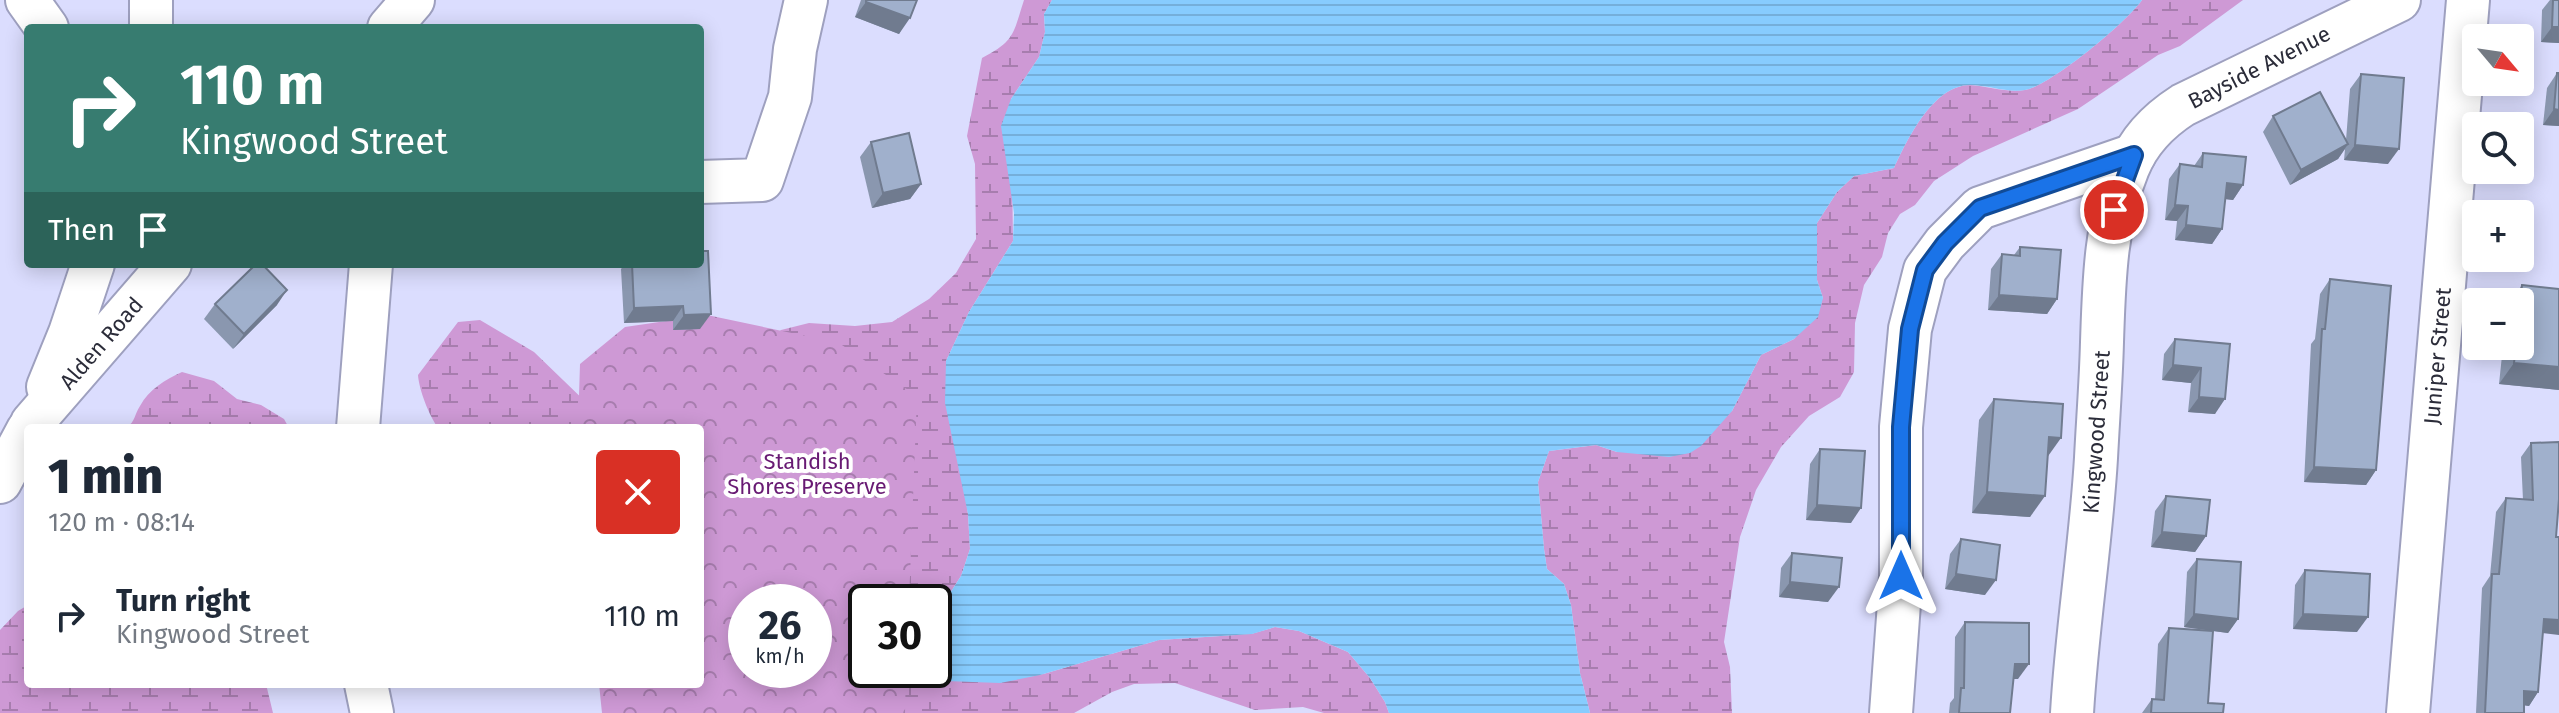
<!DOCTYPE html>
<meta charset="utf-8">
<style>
body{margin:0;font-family:"Fira Sans",sans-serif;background:#f6f6f7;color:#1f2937;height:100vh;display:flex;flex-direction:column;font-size:30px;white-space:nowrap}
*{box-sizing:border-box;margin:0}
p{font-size:26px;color:#747a83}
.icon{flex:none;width:44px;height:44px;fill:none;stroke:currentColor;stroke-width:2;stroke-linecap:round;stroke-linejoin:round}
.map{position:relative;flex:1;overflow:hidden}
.details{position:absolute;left:24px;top:424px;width:680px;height:264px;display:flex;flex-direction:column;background:#fff;border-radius:8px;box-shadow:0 4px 20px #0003}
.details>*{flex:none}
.banner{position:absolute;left:24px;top:24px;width:680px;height:244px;border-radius:8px;box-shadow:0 4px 20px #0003;background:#377c70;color:#fff;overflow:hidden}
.needle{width:52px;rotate:119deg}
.buttons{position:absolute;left:2462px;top:24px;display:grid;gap:16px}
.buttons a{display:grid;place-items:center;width:72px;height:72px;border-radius:8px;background:#fff;box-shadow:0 4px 20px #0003;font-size:40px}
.speed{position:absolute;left:728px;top:584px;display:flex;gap:16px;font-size:40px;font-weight:700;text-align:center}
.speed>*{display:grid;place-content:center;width:104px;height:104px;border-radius:50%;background:#fff;box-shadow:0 4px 20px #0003;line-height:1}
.speed small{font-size:20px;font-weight:400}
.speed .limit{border:4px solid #111;border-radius:12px;background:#fff;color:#111}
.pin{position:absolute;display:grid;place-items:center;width:68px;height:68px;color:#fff;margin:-34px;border:4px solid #fff;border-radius:50%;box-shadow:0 2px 8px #0007}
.me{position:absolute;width:88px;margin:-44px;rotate:0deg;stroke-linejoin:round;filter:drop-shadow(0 0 6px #0008)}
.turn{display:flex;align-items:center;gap:28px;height:168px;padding:0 24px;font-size:36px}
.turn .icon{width:104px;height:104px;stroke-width:2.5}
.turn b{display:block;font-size:56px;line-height:68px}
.then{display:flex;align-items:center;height:76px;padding:0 24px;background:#0003;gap:16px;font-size:30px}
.round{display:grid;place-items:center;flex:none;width:84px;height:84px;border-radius:8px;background:#f6f6f7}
.headline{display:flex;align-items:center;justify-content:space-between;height:136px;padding:0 24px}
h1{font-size:48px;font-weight:800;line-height:60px}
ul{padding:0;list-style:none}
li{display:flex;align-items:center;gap:24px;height:112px;padding:0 24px}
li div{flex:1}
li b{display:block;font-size:30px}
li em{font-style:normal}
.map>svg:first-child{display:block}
.wetland{fill:url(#wetland-marsh);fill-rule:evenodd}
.park{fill:url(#park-crowns);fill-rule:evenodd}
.water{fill:url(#water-rules)}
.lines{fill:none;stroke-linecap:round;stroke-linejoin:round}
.minor-casing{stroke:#9ea0bf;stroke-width:46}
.minor{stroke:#fff;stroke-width:42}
.wall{fill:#8a97af}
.shaded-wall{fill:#707b8f}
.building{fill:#a0b0cc;stroke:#707b8f;stroke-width:2}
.route-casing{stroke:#114b97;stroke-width:20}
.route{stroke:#1a73e8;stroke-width:14}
.labels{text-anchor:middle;stroke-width:8;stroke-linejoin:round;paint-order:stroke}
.street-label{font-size:22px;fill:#2b2c39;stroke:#fff}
.park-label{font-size:22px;fill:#681a73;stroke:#fff}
</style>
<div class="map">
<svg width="2559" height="713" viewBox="0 0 2559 713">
<defs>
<pattern id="wetland-marsh" width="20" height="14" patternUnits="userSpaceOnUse" patternTransform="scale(2)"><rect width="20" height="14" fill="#ce99d5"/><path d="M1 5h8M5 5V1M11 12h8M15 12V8" fill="none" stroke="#a77dae"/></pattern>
<pattern id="park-crowns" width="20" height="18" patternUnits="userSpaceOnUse" patternTransform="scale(2)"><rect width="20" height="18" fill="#ce99d5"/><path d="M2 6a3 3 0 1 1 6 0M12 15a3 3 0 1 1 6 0" fill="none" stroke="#a77dae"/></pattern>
<pattern id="water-rules" width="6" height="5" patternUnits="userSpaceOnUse" patternTransform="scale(2)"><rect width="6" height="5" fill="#87ccfe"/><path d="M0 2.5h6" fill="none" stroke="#75afda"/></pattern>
</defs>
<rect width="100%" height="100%" fill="#dbddfe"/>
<g class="wetland">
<path d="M1024,0H1052L1044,14L1045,32L1039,57L1011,99L1013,241L969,312L946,361L968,514L970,549L961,576L934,618V602H866V670H923L932,676L1040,675L1159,640L1251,634L1275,627L1299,631L1348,652L1370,678L1385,702L1389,713H1324L1303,707L1255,710L1175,683L1134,684L1112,692L1074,713H630L700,684V432L756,352L781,330L809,323L855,326L892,322L929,299L956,273L976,239L975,164L967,136L982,58C1015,41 1013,34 1024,0ZM746,602H814V670H746Z"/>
<path d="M2142,0H2243L2180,46L2158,55L2078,109L1973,156L1934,181L1915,205L1900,214L1888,233L1882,257L1864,285L1855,323L1854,372L1840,397L1809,416L1781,447L1756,490L1740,537L1724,642L1730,667L1732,713H1590L1580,673L1571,605L1564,584L1547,569L1544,549L1538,482L1549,451L1596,445L1617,452L1732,411L1761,355L1794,339L1823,298L1817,280V223L1837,192L1854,176L1894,168C1907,140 1933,85 1970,85C1987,86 2008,93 2025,90C2050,86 2127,22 2142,0Z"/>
<path d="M480,320L534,352L592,408L632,428H438C429,415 419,390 418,375L458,322Z"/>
<path d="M182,372L214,381L237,399L261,405L284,419L289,428H126C136,421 134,415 140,406C149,389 165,380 182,372Z"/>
<polygon points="28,605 28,684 266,684 273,713 0,713 0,630 18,611"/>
</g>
<path class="park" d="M707,315L839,343L917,396L909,602H866V670H906L905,713H602L599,684H700V428H578L580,364L625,327ZM746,602H814V670H746Z"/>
<path class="water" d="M1052,0H2142C2127,22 2050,86 2025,90C2008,93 1987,85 1970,85C1933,85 1907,140 1894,168L1854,176L1837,192L1817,223V280L1823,298L1818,317L1794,339L1761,355L1732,411L1701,446L1690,453L1669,457L1617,452L1596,445L1549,451L1538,482L1544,549L1547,569L1564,584L1571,605L1580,673L1590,713H1389L1385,702L1370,678L1348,652L1299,631L1275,627L1252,634L1159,640L1040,675L1000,683L946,681L923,670H934V618L961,576L970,549L968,514L945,403L946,361L969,312L1013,241L1014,213L1001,126L1011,99L1039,57L1045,32L1044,14Z"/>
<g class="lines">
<defs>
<g id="minor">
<polyline points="27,0 47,28"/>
<polyline points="151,28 151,0"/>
<polyline points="389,28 413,0"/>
<polyline points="700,182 762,180 790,97 795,49 806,0"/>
<polyline points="48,387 70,333 93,264"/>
<polyline points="32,423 170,264"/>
<polyline points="358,428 371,264"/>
<polyline points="0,482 28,430"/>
<polyline points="366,684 372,713"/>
<polyline points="1891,713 1901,576 1901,427 1910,329 1925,270 1945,243 1980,208 2134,155"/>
<path d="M2072,713C2077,628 2091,543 2096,458C2098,419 2101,381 2102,342C2104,283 2105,223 2128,168C2139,140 2158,121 2183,105L2399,0"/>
<polyline points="2408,713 2468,0"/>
</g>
</defs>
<use href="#minor" class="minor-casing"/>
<use href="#minor" class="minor"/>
</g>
<g class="wall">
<polygon points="861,0 917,0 899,34 855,17"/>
<polygon points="2550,0 2559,0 2559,43 2541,42 2542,10"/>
<polygon points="2557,73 2559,73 2559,126 2543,125 2547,88"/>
<polygon points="2361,74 2388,164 2344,160 2345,149 2338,159 2290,185 2263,132 2273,116 2346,140 2350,89"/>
<polygon points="871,142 921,184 910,199 872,208 860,157"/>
<polygon points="2203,153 2243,185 2233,200 2225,199 2222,229 2212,244 2175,240 2177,221 2165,220 2169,179 2180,164 2194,166"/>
<polygon points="2020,247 2057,299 2047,314 1988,310 1991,269 2002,254 2014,255"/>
<polygon points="625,264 700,264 700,329 673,330 673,321 624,323 621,269"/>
<polygon points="2330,279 2376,470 2366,485 2304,482 2311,344 2315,339 2320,294"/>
<polygon points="2522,285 2559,390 2499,384 2503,346 2520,346 2520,302 2510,302"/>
<polygon points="215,304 277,305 233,349 204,319"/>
<polygon points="2175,339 2230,344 2215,414 2188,412 2191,383 2162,380 2164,354"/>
<polygon points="1994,399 2048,457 2030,517 1972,513 1979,420"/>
<polygon points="2531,443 2543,633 2538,692 2529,706 2524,705 2524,713 2476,713 2482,588 2490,576 2496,512 2506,498 2523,500 2521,457"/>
<polygon points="1820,449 1851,523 1806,520 1810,464"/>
<polygon points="2166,496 2206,536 2195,552 2151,547 2155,511"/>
<polygon points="1961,539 1985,595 1945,589 1950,554"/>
<polygon points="1792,553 1828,602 1779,597 1781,568"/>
<polygon points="2197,559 2238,619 2228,633 2184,627 2187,572"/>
<polygon points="2305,570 2357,632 2293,629 2295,585"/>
<polygon points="1965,622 2018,679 2013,679 2010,713 1949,713 1950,703 1954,698 1955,637"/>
<polygon points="2169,628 2208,703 2223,713 2142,713 2152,699 2155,699 2158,644"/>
</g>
<g class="shaded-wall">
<polygon points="866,2 910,18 899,34 855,17"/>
<polygon points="2552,27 2559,27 2559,43 2541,42"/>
<polygon points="2554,109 2559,110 2559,126 2543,125"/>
<polygon points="2348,144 2338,159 2290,185 2301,170"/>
<polygon points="2355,145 2399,149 2388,164 2344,160"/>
<polygon points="2227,183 2243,185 2233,200 2217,198"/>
<polygon points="921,184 910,199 872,208 883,193"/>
<polygon points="2175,205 2188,206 2177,221 2165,220"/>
<polygon points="2186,225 2222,229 2212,244 2175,240"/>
<polygon points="287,290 277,305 233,349 244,334"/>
<polygon points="1999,295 2057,299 2047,314 1988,310"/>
<polygon points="683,306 673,321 624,323 634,308"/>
<polygon points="711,314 700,329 673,330 684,315"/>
<polygon points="2514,363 2559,367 2559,390 2499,384"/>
<polygon points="2173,365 2201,368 2191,383 2162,380"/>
<polygon points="2199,397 2225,399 2215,414 2188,412"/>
<polygon points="2049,437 2061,438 2046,459"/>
<polygon points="2314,467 2376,470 2366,485 2304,482"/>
<polygon points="1987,492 2045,496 2030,517 1972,513"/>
<polygon points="1817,505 1861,508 1851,523 1806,520"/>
<polygon points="2162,532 2206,536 2195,552 2151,547"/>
<polygon points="1956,574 1996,580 1985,595 1945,589"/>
<polygon points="1790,582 1839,587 1828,602 1779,597"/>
<polygon points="2194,614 2238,619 2228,633 2184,627"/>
<polygon points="2303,614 2368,617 2357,632 2293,629"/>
<polygon points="2544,619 2559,620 2559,635 2534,632"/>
<polygon points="2015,664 2029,664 2018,679 2004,679"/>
<polygon points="2524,691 2538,692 2529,706 2515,704"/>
</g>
<g class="building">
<polygon points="866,0 917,0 910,18 866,2"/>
<polygon points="2553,0 2559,0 2559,27 2552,27"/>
<polygon points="2557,73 2559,73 2559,110 2554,109"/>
<polygon points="2361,74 2404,78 2399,149 2355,145"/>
<polygon points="2320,92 2348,144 2301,170 2273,116"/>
<polygon points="909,133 921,184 883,193 871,142"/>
<polygon points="2203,153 2246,157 2243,185 2227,183 2222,229 2186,225 2188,206 2175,205 2180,164 2202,167"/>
<polygon points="2020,247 2061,250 2057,299 1999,295 2002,254 2020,256"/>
<polygon points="700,251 708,251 711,314 684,315 683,306 634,308 632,264 700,264"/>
<polygon points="256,264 262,264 287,290 244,334 215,304"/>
<polygon points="2330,279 2391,286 2376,470 2314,467 2322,329 2325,329"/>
<polygon points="2522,285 2559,289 2559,367 2514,363 2516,346 2520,346 2520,302"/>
<polygon points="2175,339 2230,344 2225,399 2199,397 2201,368 2173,365"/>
<polygon points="1994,399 2063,404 2061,438 2049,437 2045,496 1987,492"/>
<polygon points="2559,442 2559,499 2556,537 2559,537 2559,620 2544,619 2538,692 2524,691 2524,713 2485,713 2492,574 2499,574 2506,498 2533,500 2531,443"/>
<polygon points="1820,449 1865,451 1861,508 1817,505"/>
<polygon points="2166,496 2210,500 2206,536 2162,532"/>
<polygon points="1961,539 2000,545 1996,580 1956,574"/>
<polygon points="1792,553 1842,558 1839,587 1790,582"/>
<polygon points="2197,559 2241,562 2238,619 2194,614"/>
<polygon points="2305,570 2370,574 2368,617 2303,614"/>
<polygon points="1965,622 2029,623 2029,664 2015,664 2010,713 1959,713 1961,688 1964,688"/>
<polygon points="2169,628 2213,631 2208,703 2224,704 2223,713 2151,713 2152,699 2164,700"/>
</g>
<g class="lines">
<defs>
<polyline id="route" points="1901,576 1901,427 1910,329 1925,270 1945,243 1980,208 2134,155 2114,210"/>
</defs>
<use href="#route" class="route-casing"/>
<use href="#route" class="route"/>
</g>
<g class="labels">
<g class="street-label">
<text transform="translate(2259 67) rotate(-27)" y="8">Bayside Avenue</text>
<text transform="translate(101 343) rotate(-49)" y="8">Alden Road</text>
<text transform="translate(2437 356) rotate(-85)" y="8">Juniper Street</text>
<text transform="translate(2096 432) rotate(-86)" y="8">Kingwood Street</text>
</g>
<g class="park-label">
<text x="807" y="469">Standish<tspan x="807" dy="25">Shores Preserve</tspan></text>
</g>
</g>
</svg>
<div class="buttons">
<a><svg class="needle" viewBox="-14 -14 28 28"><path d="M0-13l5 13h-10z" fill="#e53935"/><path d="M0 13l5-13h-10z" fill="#747a83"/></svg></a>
<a><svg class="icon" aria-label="search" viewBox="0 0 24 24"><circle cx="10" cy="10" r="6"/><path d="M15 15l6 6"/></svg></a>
<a>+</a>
<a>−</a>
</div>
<div class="speed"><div>26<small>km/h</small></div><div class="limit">30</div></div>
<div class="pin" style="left:2114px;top:210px;background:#d93025"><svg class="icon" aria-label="arrive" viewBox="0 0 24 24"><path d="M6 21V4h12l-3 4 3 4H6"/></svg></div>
<svg class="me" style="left:1901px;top:576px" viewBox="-20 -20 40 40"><path d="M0-17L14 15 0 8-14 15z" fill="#1a73e8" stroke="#fff" stroke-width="4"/></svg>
<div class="banner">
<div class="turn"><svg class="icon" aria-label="right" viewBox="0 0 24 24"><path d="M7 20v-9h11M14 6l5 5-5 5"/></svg><div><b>110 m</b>Kingwood Street</div></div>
<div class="then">Then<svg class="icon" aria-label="arrive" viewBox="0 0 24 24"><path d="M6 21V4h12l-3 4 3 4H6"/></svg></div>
</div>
<section class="details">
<div class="headline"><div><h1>1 min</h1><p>120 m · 08:14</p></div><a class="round" style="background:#d93025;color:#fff"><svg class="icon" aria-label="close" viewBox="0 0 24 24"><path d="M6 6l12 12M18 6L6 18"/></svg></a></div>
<ul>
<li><svg class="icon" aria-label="right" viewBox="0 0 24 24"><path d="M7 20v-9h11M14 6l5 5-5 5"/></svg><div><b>Turn right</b><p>Kingwood Street</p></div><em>110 m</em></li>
</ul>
</section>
</div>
